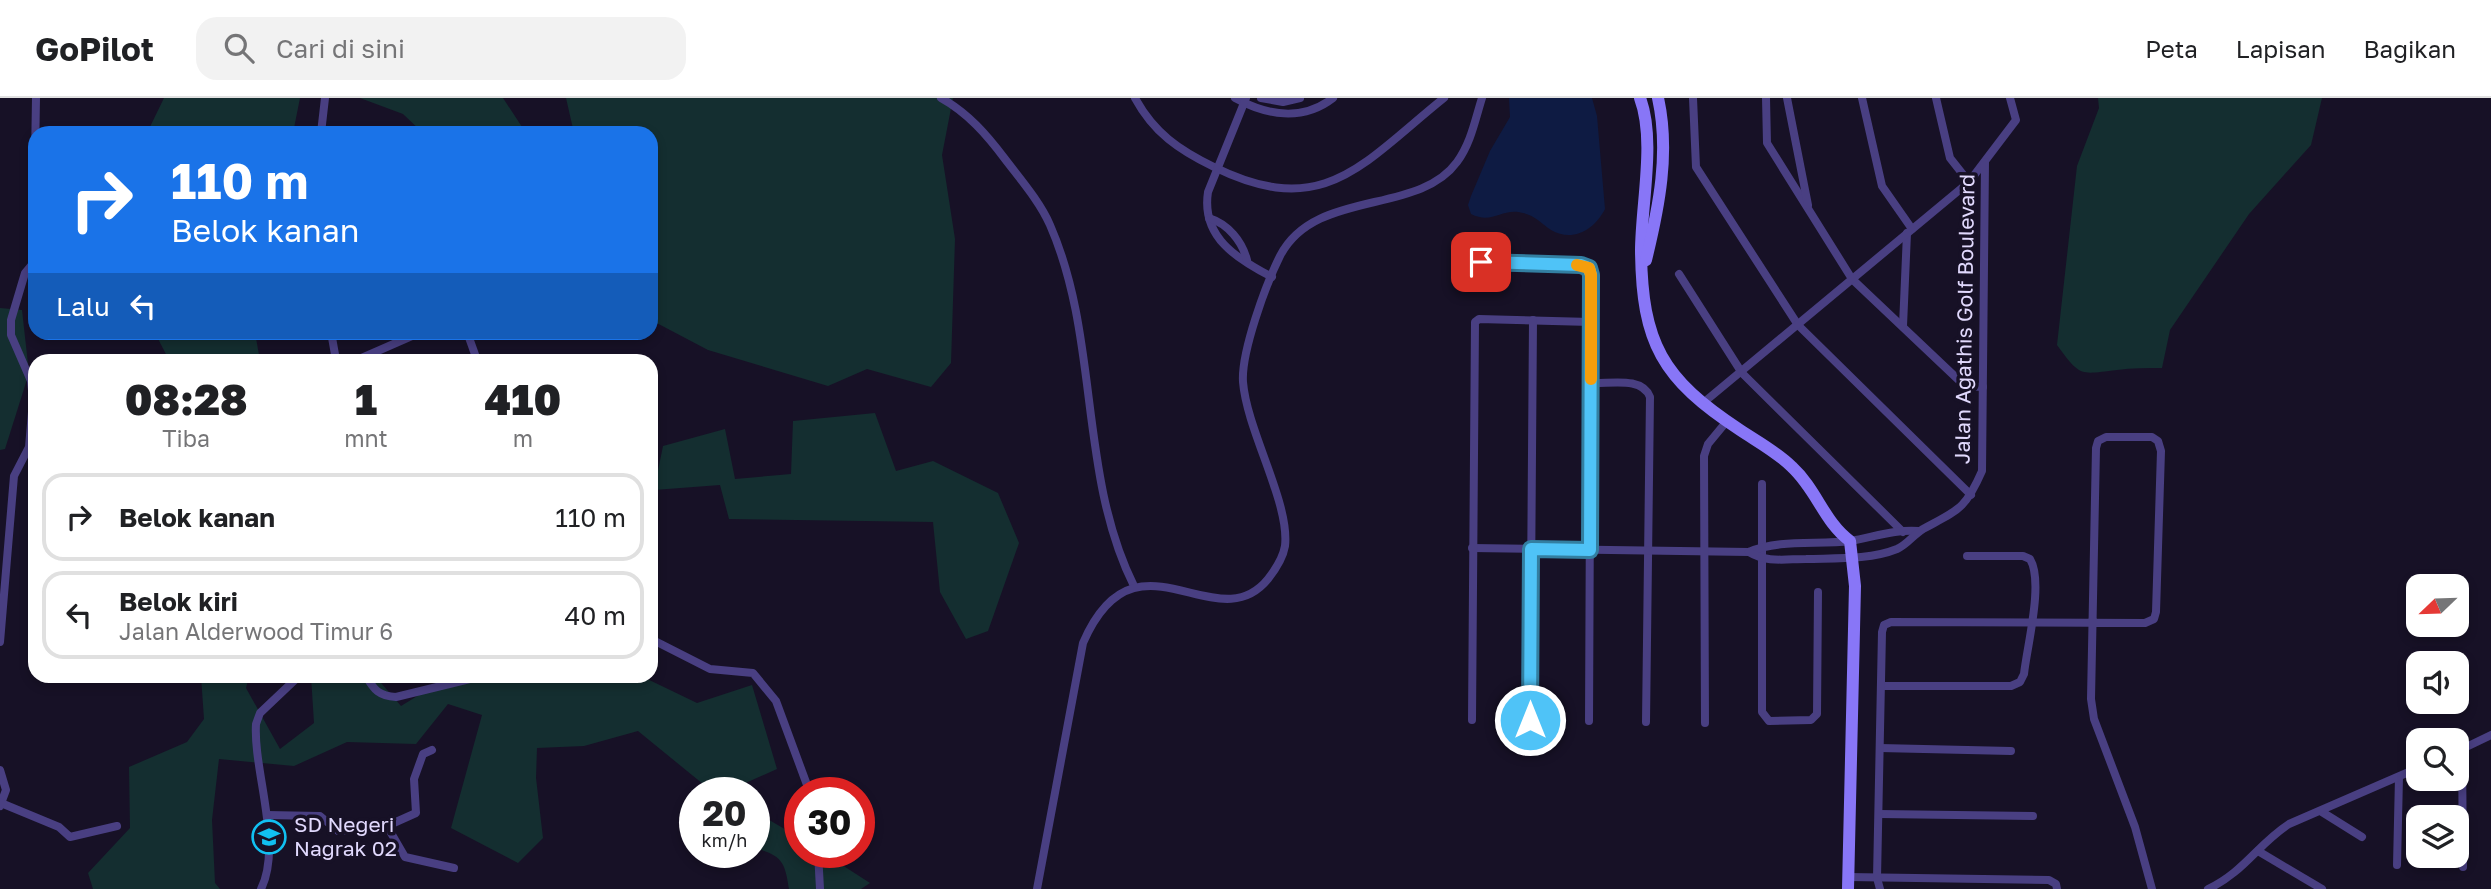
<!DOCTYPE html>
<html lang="id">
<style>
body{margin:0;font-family:"Golos Text",sans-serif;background:#f2f2f2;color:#202124;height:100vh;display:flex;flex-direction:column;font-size:26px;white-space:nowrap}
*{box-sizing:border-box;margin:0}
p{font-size:23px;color:#757577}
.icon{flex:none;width:38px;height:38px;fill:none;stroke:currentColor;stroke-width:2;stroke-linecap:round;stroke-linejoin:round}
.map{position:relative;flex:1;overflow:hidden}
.sheet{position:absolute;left:28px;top:256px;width:630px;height:329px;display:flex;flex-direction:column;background:#fff;border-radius:21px;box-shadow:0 4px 10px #0003}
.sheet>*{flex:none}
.guide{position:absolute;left:28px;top:28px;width:630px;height:214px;border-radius:21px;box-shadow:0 4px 10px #0003;background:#1a73e8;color:#fff;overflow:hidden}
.needle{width:46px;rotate:247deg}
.fabs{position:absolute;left:2406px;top:476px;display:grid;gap:14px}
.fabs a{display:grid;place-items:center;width:63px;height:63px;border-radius:14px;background:#fff;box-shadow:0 4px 10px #0003;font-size:35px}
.speed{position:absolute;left:679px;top:679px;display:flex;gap:14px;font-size:35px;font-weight:700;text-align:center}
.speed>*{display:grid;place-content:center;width:91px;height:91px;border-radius:50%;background:#fff;box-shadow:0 4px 10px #0003;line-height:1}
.speed small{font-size:18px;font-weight:400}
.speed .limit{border:10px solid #d22;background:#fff;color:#111}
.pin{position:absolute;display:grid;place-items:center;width:60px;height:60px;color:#fff;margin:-30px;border-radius:14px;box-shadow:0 4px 10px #0006}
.me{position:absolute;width:77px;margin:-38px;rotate:0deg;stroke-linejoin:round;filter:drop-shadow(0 0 5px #0008)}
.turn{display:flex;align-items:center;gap:24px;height:147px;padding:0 28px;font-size:32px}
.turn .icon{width:91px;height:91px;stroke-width:2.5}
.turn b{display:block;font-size:49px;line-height:60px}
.then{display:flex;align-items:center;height:66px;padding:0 28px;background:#0003;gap:14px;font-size:26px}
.eta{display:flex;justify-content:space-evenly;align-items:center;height:119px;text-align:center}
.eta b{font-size:42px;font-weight:800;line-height:49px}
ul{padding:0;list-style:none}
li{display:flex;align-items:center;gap:21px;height:88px;margin:0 14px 10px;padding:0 14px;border:4px solid #e0e0e0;border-radius:21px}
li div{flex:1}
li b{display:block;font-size:26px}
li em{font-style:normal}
header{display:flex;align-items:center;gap:42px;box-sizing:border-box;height:98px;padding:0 35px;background:#fff;border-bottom:2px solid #e0e0e0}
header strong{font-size:33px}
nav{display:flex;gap:38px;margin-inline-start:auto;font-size:24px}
.search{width:490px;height:63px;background:#f2f2f2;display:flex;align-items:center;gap:18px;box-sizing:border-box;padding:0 24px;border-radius:21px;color:#757577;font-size:26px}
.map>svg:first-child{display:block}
.green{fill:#142e30}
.water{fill:#0e1b43}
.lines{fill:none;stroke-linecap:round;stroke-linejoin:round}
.street{stroke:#493f82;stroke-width:8}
.secondary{stroke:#8876f7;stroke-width:12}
.route-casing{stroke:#337fa1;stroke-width:18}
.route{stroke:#4fc3f7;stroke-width:12}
.slow{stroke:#f59e0b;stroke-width:12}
.labels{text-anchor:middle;stroke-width:7;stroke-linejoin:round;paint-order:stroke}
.street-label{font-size:21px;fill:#e1d9fd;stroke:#171126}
.poi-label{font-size:21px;fill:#e1d9fd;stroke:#171126;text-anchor:start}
</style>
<header>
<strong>GoPilot</strong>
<div class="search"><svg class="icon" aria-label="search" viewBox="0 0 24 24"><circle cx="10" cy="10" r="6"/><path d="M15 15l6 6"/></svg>Cari di sini</div>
<nav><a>Peta</a><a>Lapisan</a><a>Bagikan</a></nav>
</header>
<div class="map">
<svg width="2491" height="791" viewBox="0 0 2491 791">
<rect width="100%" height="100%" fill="#171126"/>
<g class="green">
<polygon points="164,0 300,0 293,35 147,35"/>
<polygon points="360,0 503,0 526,35 423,35 403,16"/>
<polygon points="566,0 953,0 942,57 955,141 951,265 931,289 867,271 828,288 708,252 651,222 651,35 574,35"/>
<path d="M2098,0H2322L2311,47L2249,116L2170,232L2162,270C2147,270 2132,270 2117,272C2080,276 2081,280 2057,247L2077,68L2099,10Z"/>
<polygon points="0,210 22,212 29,275 5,351 0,352"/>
<polygon points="155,235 255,235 260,262 169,262"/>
<polygon points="875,315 896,373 933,363 998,395 1019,445 988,533 966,541 940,494 933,424 729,421 720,387 654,392 663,348 725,331 735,381 791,376 793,323"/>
<polygon points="201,578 249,578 246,590 280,651 314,625 311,578 375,578 401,608 450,578 641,578 697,605 752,587 777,671 723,695 714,695 638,633 584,648 537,650 536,680 543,740 518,765 451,730 482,617 448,606 416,646 347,644 294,668 219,661 212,722 215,785 220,791 93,791 88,775 130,730 129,669 187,644 204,621"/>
<path d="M754,713L800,740V754H822L870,785L861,791H789C785,764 782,757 754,750Z"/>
</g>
<path class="water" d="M1509,0H1592L1597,18L1605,111C1595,131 1573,145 1551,132C1542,126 1534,117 1523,115C1502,109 1493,127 1471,116L1468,107L1471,98L1490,53L1510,19Z"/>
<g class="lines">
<g class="street">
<path d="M941,0C968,15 987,37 1005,61C1021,82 1040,104 1050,127C1100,241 1078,376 1134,488"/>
<path d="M1135,0C1154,35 1179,52 1214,69C1324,123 1362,66 1444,0"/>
<path d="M1235,0C1266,17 1302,24 1333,0"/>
<path d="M1246,0L1208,94C1201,139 1237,161 1272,179"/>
<polyline points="1261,0 1283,4 1300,0"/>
<polyline points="1693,0 1696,69 1798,227 1971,397"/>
<polyline points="1766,0 1767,45 1852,181 1965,288 1983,289"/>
<polyline points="1787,0 1808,107"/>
<polyline points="1862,0 1882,88 1912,131"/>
<polyline points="1936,0 1950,60 1969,84"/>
<polyline points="321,35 325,0"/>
<polyline points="35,60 36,0"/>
<path d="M1209,120C1228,126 1242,143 1247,162"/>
<polyline points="1481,164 1581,167 1589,170 1591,177 1589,623"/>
<polyline points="1679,176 1742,275 1903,434"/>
<polyline points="1903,228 1907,135"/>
<polyline points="331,234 336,262"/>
<polyline points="467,234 477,262"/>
<polyline points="357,262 421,234"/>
<path d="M1591,285C1610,286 1642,278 1650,299L1646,624"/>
<polyline points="1703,305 1969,84 2016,22 2010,0"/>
<polyline points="1762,386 1762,614 1769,623 1811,622 1817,616 1818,494"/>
<path d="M1472,450L1749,454C1779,441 1817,447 1850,443C1874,439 1895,431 1919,433"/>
<path d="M1749,454C1767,465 1785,461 1806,461C1835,460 1870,462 1897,451C1908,446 1913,437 1923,431C1958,412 1965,412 1982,373L1985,64"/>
<polyline points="651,541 710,571 753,575 776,603 810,695"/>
<polyline points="0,544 14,378 29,349 33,302 31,283 11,237 11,222 25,175 35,163"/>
<path d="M366,578C374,592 379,598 396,599L482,578"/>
<path d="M1881,588H2011L2020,584L2024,576C2027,548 2044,484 2030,461L2023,458H1967"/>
<polyline points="1472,622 1475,224 1479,221 1591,224"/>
<polyline points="1530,622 1533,222"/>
<polyline points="1705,625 1704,358 1708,346 1727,323"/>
<polyline points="1880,650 2011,653"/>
<polyline points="2462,650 2463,769"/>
<polyline points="2460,652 2491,637"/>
<polyline points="0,672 6,692 0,708"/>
<polyline points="1,705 59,729 70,739 117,728"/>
<polyline points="2322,714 2362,739"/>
<polyline points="1879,716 2033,718"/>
<polyline points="267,717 320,718 338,733 387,728 405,759 454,770"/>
<polyline points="387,728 416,715 414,681 423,656 432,652"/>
<polyline points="2258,753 2322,791"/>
<polyline points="818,754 820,791"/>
<polyline points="2397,767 2399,679"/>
<polyline points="1848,779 2049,782 2056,786 2057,791"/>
<path d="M261,791C283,747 253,672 256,626L260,615L299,578"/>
<path d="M1037,791L1083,545C1136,423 1216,545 1268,481C1275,472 1283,460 1285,448C1290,405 1247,333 1243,284C1241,254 1266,186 1280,158C1315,90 1418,118 1457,64C1471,45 1475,22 1482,0"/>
<polyline points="1880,791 1877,780 1882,534 1884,527 1891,524 2145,525 2154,521 2156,514 2161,353 2158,343 2152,339 2106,339 2098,343 2096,350 2091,601 2094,621 2135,729 2152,791"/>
<path d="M2208,791C2244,774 2258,746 2289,726L2418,670"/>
</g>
<g class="secondary">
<path d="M1640,0C1656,42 1641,107 1641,153C1642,245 1662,281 1740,332C1758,344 1777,354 1792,369C1817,392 1824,424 1850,443L1855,488L1848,791"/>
<path d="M1646,162C1659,109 1670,54 1658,0"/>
</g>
</g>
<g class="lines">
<defs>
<polyline id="route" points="1481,164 1581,167 1589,170 1591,177 1590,452 1531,451 1530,622"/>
</defs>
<use href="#route" class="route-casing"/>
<use href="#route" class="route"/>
<polyline class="slow" points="1577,167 1589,170 1591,177 1591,281"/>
</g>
<defs>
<symbol id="school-ring" viewBox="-11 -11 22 22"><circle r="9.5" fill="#171126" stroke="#11c0f1" stroke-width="1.5"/><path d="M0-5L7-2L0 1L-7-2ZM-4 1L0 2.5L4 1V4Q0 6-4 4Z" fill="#11c0f1"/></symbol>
</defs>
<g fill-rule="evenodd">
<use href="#school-ring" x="250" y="720" width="38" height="38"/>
</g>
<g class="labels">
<g class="street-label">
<text transform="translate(1965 221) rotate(-89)" y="7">Jalan Agathis Golf Boulevard</text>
</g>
<g class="poi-label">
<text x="294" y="734">SD Negeri<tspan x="294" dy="24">Nagrak 02</tspan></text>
</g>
</g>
</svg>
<div class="fabs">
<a><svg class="needle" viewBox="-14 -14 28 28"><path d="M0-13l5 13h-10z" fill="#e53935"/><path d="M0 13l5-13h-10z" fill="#757577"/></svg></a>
<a><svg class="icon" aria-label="sound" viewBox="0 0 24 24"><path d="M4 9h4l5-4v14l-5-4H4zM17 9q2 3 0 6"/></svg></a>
<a><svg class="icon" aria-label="search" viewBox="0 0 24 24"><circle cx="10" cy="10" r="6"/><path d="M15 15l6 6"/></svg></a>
<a><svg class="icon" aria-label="layers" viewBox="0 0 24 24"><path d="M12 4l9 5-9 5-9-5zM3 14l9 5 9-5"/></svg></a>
</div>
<div class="speed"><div>20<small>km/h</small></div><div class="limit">30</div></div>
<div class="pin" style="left:1481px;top:164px;background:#d93025"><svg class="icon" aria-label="arrive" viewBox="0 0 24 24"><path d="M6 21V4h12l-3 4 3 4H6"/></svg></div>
<svg class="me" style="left:1530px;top:622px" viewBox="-20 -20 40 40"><circle r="17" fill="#4fc3f7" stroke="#fff" stroke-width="3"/><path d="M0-11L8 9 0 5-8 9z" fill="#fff"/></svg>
<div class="guide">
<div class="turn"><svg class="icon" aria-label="right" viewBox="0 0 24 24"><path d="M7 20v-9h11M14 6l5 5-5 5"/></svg><div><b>110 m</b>Belok kanan</div></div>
<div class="then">Lalu<svg class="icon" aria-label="left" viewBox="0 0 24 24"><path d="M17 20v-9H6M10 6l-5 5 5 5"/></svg></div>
</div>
<section class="sheet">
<div class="eta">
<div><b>08:28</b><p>Tiba</p></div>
<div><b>1</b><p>mnt</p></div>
<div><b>410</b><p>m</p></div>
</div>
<ul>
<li><svg class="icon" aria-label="right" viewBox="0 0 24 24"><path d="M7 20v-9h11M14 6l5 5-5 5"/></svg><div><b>Belok kanan</b></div><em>110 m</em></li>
<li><svg class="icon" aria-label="left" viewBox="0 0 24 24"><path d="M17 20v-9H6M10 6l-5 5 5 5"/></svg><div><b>Belok kiri</b><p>Jalan Alderwood Timur 6</p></div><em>40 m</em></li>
</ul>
</section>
</div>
